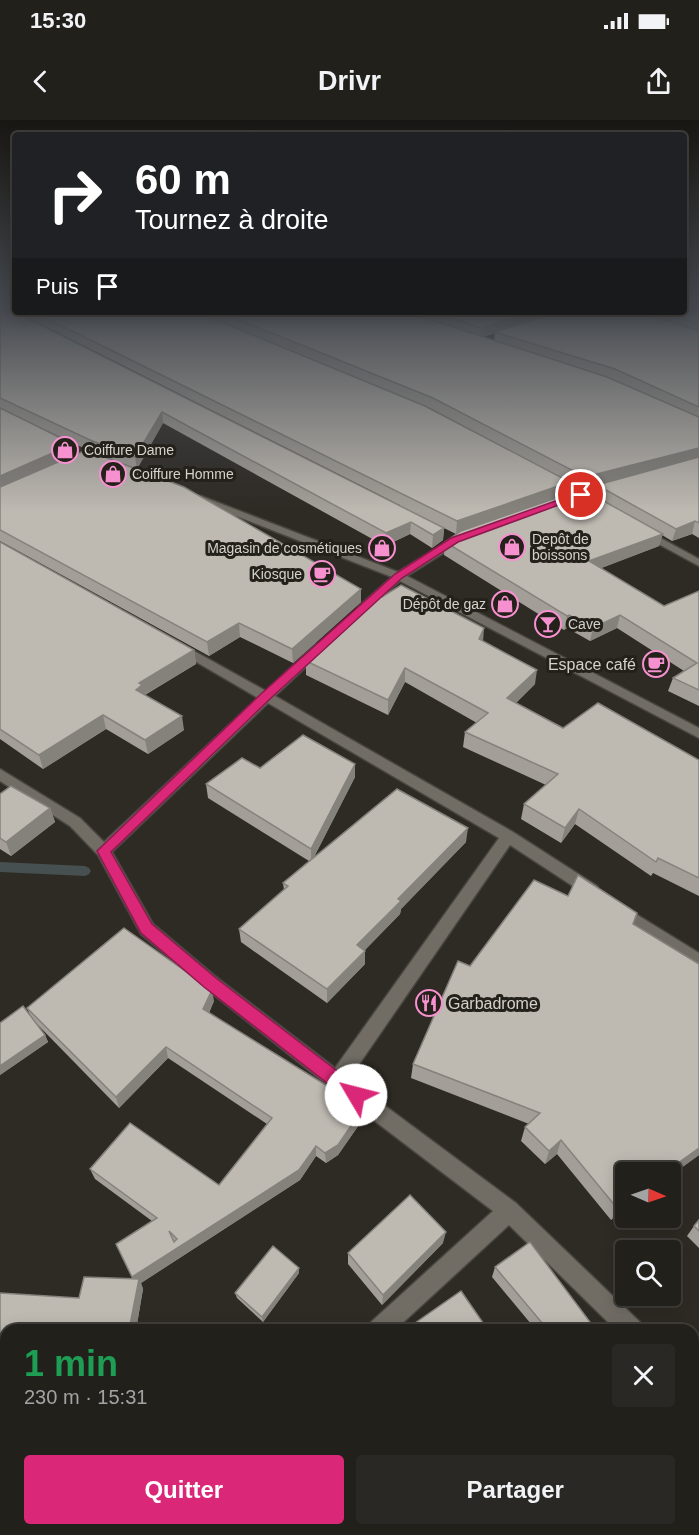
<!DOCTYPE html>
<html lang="fr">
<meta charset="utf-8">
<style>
body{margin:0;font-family:Helvetica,sans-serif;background:#2a2824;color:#f1f3f6;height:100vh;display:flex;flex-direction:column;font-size:22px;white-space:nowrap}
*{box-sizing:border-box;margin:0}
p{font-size:20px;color:#a2a3a3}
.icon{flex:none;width:33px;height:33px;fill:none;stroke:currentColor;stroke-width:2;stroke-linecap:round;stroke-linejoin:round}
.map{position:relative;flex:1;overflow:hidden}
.drawer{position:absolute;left:0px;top:1204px;width:699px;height:212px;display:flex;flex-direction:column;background:#22201b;border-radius:18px 18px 0 0;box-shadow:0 3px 15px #0003,0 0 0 2px #3f3e3a}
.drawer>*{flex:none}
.top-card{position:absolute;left:12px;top:12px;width:675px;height:183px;border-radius:6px;box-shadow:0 3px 15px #0003,0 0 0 2px #3f3e3a;background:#202124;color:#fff;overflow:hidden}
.needle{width:39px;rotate:92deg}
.tools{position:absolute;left:615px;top:1042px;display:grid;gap:12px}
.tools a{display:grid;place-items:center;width:66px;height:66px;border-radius:6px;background:#22201b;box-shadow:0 3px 15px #0003,0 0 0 2px #3f3e3a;font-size:30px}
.pin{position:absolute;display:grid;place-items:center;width:51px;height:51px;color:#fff;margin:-26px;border:3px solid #fff;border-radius:50%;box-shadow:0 2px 6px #0007}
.me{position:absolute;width:66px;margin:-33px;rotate:307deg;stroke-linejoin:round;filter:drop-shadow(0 0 4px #0008)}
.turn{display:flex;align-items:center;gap:21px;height:126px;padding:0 24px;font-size:27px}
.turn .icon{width:78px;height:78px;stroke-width:2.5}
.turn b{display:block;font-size:42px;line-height:51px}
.then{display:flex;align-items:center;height:57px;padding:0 24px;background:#0003;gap:12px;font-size:22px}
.round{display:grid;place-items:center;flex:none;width:63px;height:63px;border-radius:6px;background:#2a2824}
.summary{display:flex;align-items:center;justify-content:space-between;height:102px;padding:0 24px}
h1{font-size:36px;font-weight:800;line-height:45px;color:#1e9e55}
.button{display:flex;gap:12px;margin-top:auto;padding:12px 24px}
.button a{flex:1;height:69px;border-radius:6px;background:#db2777;color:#fff;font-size:24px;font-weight:800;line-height:69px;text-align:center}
.button a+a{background:#2a2824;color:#f1f3f6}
.status{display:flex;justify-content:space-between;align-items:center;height:42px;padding:0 30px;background:#22201b;direction:ltr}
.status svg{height:16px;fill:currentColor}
header{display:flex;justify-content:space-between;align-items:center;height:78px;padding:0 24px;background:#22201b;font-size:27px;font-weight:800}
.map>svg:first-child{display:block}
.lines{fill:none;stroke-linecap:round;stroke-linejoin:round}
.stream{fill:#465050;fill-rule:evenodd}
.minor-casing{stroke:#48453f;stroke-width:3}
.minor{fill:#716d65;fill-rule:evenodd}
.wall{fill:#a39f98;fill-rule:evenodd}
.shaded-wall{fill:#85827c}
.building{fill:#beb9b1;stroke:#85827c;stroke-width:1.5;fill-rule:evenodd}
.route{fill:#db2777;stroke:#8e194d;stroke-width:1.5}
.labels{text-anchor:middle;stroke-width:6;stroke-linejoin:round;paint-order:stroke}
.far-poi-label{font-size:14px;fill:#d5d2ce;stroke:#24211a;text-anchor:start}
.poi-label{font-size:16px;fill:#d5d2ce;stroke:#24211a;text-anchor:end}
</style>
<div class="status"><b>15:30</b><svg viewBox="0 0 49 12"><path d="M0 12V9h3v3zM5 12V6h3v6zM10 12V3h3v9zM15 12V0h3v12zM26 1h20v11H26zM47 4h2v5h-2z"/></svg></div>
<header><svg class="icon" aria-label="back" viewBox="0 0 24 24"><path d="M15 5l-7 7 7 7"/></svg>Drivr<svg class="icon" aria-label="share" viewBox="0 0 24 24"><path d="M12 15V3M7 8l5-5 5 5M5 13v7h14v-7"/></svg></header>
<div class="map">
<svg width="699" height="1415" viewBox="0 0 699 1415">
<rect width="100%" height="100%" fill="#2e2a24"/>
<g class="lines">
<polygon class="stream" points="0,742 85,746 89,748 91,751 89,754 85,756 0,752"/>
<defs>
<g id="minor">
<polygon points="547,357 553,357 597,382 589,384 547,361"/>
<polygon points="195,376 201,376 398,452 458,415 466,415 466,419 407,456 699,608 699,618 400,461 366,491 358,491 358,487 392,457 195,380"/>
<polygon points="644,409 699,439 699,446 640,414 640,410"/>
<path d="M178,522L266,571L316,524H324V530L275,576L513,712L597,766L599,770L597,774H585L510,725L349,959L516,1083L640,1202L643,1210H616L509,1105L395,1210H368L371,1202L493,1091L330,967L204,867L141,814L98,735L70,706L0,661V649L80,698L104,722L258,578L174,529L172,526ZM268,583L499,718L335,948L216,857L153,804L112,732Z"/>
<polygon points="618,783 699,833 699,849 612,793 610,789 612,785"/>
<polygon points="693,1257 699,1259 699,1287 693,1285"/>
<polygon points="146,1410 176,1410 174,1415 144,1415"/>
</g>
</defs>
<use href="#minor" class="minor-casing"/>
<use href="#minor" class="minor"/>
</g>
<g class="wall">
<path d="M0,192L400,385L17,192H699V418L692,414L672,421L662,415L659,426L601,448L664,486L699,471V586L668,571L673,558L684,551L617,508L590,521L567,508L564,510L444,435L445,422L459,412L456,414L444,408L443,420L432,428L410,414L385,426L163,303L137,349L361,469V482L293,543L240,517L209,536L0,421ZM495,213L494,221L482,217ZM426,287L432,289L519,336ZM16,296L92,332L75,334L73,324ZM570,363L582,369L567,374ZM597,366L595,376L583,370L588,368Z"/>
<polygon points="0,422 194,530 196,544 145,575 184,610 148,634 106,609 43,649 0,619"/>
<polygon points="483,521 535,564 516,583 563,608 699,640 699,776 653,753 651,756 575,704 561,723 521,699 524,684 546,665 463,627 465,612 477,603 405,562 388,595 306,555 306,535"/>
<polygon points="260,648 355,657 314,737 466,722 401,789 400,794 365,830 365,844 327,883 241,822 239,809 284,770 283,763 309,741 208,678 206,664"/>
<polygon points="0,674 50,688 55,702 11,736 0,729"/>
<polygon points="568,776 633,804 699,844 699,1035 670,1056 670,1053 626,1053 626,1089 611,1100 557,1034 545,1044 521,1021 525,1007 529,1004 411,958 413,944 470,846"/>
<polygon points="214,881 209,893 363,999 338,1035 326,1043 316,1036 300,1060 141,1163 143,1169 136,1210 0,1173 79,1178 133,1159 116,1124 152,1101 95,1059 90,1049 219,1065 267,1004 168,938 119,988 36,903 45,915 48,922 0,955 0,903 31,897 27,888"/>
<polygon points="699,1100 699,1128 687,1116 694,1106"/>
<polygon points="443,1123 382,1185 348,1144 348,1133"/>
<polygon points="495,1147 596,1210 536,1210 492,1157"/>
<polygon points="299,1153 263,1202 237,1178 235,1173"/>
<polygon points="693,1303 699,1310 699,1411 693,1404"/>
<polygon points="517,1410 625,1410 628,1415 520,1415"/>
</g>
<g class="shaded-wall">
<polygon points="530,192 560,192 495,212 495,213 480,218 481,208"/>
<polygon points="162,292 163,303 137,349 135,337"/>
<polygon points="73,324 76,336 0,370 0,356"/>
<polygon points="699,328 699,339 597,365 597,366 582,370 585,357"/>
<polygon points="570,362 567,375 456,414 457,401"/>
<polygon points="695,401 692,414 672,421 676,409"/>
<polygon points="411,402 410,414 385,426 386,413"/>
<polygon points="444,408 443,420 432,428 433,415"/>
<polygon points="663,414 659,426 586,454 589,441"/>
<polygon points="361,469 361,482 293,543 292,529"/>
<polygon points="569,495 567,508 564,510 567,496"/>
<polygon points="620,495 617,508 590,521 593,508"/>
<polygon points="239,503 240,517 209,536 207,522"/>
<polygon points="484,508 483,522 479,519"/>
<polygon points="194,530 196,544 144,575 136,570 139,563"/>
<polygon points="405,548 405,562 388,595 388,580"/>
<polygon points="537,550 535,564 505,593 507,578"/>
<polygon points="103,595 106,609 43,649 39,635"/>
<polygon points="182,596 184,610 148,634 145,620"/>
<polygon points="355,644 355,657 311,743 311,729"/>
<polygon points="50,688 55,702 11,736 6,722"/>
<polygon points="579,689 575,704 561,723 565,708"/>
<polygon points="468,708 466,722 401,789 400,794 357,838 357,825 398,779"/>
<polygon points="365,831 365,844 327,883 327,869"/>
<polygon points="212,870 214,881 205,900 203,889"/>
<polygon points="45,915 48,922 0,955 0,946"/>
<polygon points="166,927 168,938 119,988 116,977"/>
<polygon points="363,988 363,999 338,1035 326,1043 325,1033"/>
<polygon points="561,1020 557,1034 545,1044 549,1031"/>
<polygon points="316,1026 316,1036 300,1060 141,1163 143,1169 136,1210 129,1210 136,1166 132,1157"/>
<polygon points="699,1028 699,1035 670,1056 670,1053 664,1053"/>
<polygon points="626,1081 626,1089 611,1100 617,1088"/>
<polygon points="446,1112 443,1123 382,1185 383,1175"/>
<polygon points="299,1148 299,1153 263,1202 262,1197"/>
<rect x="10" y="1410" width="9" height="5"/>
</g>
<g class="building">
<polygon points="0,192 15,192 444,408 433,415 411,402 386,413 162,292 135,337 90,320 0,278"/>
<polygon points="34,192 197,192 425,286 570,362 457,401"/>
<polygon points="220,192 407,192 607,257 699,297 699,328 585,357 433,278"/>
<polygon points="433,192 530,192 481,208"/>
<polygon points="557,192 639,192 699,211 699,287 615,249 495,212"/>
<polygon points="666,192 699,192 699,203"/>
<polygon points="0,288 73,324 0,356"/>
<polygon points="86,330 184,367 361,469 292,529 239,503 207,522 0,410 0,367"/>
<polygon points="699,337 699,403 695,401 676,409 597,365"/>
<polygon points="582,369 663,414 589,441 664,486 699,471 699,570 673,558 697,543 620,495 593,508 569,495 567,496 445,422 461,411"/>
<polygon points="0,422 194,530 139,563 142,565 136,570 182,596 145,620 103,595 39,635 0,609"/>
<polygon points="401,465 484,508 479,519 537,550 507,578 563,608 598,583 699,640 699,758 658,738 656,742 579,689 565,708 524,684 558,654 465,612 488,593 405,548 388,580 306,541 311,538 306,535 374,474 382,477"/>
<polygon points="303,615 355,644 311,729 206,664 242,638 260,648"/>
<polygon points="11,666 50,688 6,722 0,718 0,674"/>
<polygon points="397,669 468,708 398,779 401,781 357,825 365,831 327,869 239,809 288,766 283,763"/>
<polygon points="578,755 637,793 633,804 699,844 699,1028 664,1053 626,1053 626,1081 617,1088 561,1020 549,1031 525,1007 540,993 413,944 458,841 470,846 534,760 568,776"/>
<path d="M124,808L212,870L203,889L363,988L338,1025L325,1033L316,1026L299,1050L132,1157L116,1124L157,1098L90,1049L130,1003L219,1065L272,998L166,927L116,977L27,888ZM169,1111L177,1119L174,1122Z"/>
<polygon points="23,886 45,915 0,946 0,903"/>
<polygon points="410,1075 446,1112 383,1175 348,1133"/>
<polygon points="699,1100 699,1111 694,1106"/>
<polygon points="530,1122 596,1210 548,1210 495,1147"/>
<polygon points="273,1126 299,1148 262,1197 235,1173"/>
<polygon points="84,1157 139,1159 129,1210 6,1210 6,1410 10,1410 10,1415 0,1415 0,1173 79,1178"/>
<polygon points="461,1171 488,1210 405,1210"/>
<polygon points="216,1207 218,1210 210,1210"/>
<polygon points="693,1303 699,1310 699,1394 693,1387"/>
<polygon points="525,1410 625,1410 628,1415 529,1415"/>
</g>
<linearGradient id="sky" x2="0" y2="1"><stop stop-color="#191714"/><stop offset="0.49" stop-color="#464a50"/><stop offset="1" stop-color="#464a50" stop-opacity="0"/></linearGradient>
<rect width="699" height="391" fill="url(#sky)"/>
<polygon class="route" points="578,373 586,375 458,422 402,458 271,578 111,732 152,804 216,858 362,970 365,975 362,981 356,983 350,981 204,867 141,813 97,731 262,573 395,454 451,418"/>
<defs>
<symbol id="shop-ring" viewBox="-11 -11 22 22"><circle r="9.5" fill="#24211a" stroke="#f690cf" stroke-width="1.5"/><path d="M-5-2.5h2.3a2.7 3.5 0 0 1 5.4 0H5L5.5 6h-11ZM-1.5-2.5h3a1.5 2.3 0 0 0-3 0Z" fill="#f690cf"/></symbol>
<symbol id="cafe-ring" viewBox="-11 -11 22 22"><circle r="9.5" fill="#24211a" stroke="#f690cf" stroke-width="1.5"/><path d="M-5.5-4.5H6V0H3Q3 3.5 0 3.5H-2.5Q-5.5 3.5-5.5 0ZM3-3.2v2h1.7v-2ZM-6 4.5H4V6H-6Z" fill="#f690cf"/></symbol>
<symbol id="bar-ring" viewBox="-11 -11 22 22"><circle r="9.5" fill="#24211a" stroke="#f690cf" stroke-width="1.5"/><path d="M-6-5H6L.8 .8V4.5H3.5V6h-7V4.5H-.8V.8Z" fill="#f690cf"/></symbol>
<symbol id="restaurant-ring" viewBox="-11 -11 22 22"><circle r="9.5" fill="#24211a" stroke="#f690cf" stroke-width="1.5"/><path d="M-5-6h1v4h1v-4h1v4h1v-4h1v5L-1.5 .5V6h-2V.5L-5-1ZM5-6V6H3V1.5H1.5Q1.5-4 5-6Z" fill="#f690cf"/></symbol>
</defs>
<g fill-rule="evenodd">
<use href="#shop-ring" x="50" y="315" width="30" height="30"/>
<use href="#shop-ring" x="98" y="339" width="30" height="30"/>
<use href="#shop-ring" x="497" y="412" width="30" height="30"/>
<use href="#shop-ring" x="367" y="413" width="30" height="30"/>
<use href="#cafe-ring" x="307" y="439" width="30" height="30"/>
<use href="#shop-ring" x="490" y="469" width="30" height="30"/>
<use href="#bar-ring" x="533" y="489" width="30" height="30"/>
<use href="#cafe-ring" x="641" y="529" width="30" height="30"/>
<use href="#restaurant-ring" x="414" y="868" width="30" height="30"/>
</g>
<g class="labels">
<g class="far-poi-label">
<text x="84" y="335">Coiffure Dame</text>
<text x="132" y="359">Coiffure Homme</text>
<text x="532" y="424">Depôt de<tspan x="532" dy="16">boissons</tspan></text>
<text x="362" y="433" text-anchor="end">Magasin de cosmétiques</text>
<text x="302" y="459" text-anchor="end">Kiosque</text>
<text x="486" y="489" text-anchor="end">Dépôt de gaz</text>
<text x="568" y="509">Cave</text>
</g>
<g class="poi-label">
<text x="636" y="550">Espace café</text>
<text x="448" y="889" text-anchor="start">Garbadrome</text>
</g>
</g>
</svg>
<div class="tools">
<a><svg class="needle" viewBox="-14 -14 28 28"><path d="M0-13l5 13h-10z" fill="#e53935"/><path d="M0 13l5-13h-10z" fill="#a2a3a3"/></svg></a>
<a><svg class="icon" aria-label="search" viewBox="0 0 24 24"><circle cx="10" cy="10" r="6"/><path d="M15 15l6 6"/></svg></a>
</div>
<div class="pin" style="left:581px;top:375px;background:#d93025"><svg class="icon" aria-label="arrive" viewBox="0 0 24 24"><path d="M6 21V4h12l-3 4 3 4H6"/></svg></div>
<svg class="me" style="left:356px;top:975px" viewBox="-20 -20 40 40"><circle r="19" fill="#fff"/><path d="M0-13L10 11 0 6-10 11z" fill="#db2777"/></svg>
<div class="top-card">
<div class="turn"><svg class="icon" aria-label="right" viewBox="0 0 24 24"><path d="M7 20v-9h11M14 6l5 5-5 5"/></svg><div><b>60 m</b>Tournez à droite</div></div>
<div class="then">Puis<svg class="icon" aria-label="arrive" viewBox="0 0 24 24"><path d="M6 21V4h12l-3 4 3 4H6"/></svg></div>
</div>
<section class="drawer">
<div class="summary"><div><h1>1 min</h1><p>230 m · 15:31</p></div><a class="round"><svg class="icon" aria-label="close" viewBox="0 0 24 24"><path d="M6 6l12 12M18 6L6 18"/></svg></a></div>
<div class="button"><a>Quitter</a><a>Partager</a></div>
</section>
</div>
